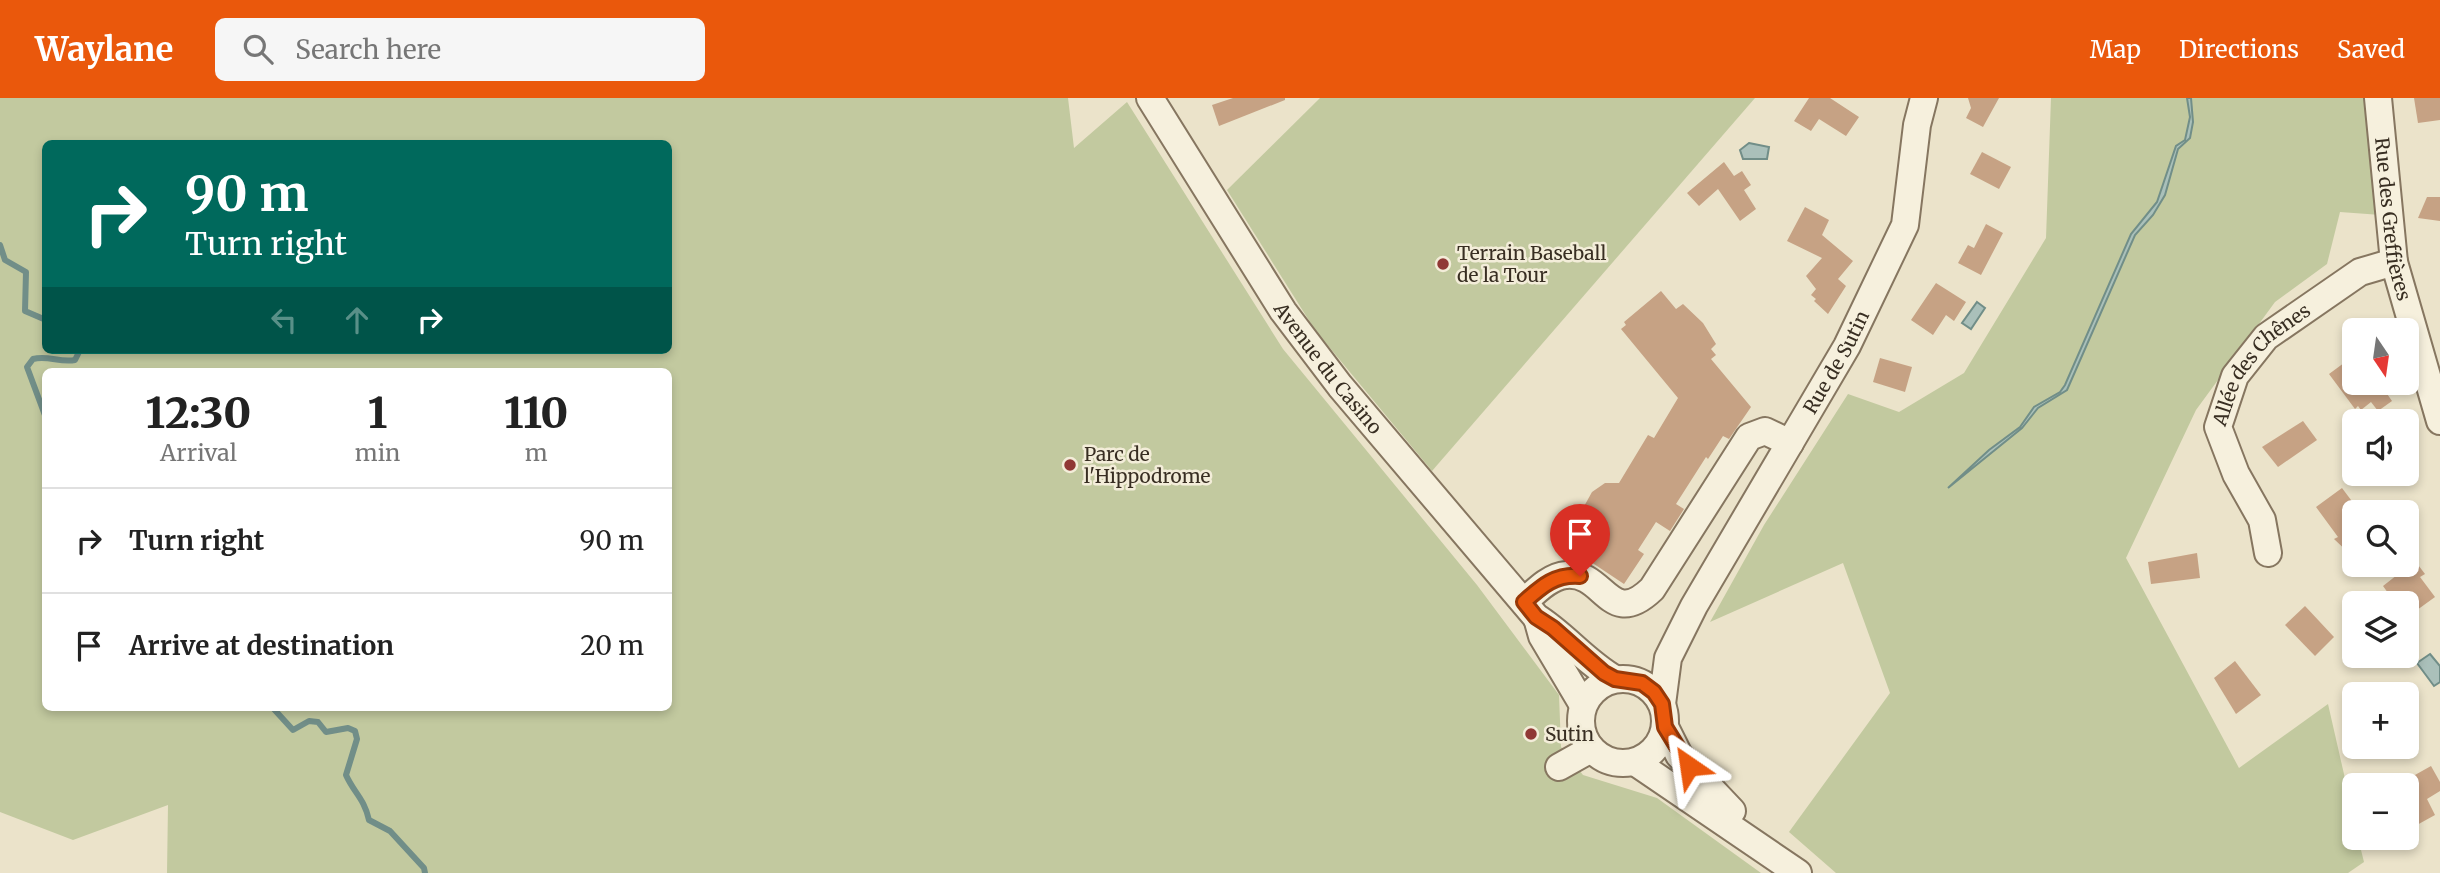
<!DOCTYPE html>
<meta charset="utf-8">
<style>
body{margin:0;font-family:Merriweather,serif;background:#f6f6f6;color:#222;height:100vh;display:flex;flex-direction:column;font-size:26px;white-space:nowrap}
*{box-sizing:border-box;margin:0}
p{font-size:23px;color:#767676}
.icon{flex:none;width:38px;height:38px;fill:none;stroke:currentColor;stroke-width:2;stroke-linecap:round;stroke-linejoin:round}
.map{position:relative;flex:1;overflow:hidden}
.side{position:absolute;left:42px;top:270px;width:630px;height:343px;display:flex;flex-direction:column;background:#fff;border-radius:10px;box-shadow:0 4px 10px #0003}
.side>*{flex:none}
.top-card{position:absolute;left:42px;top:42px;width:630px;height:214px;border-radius:10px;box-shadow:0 4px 10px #0003;background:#00695c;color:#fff;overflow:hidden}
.needle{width:46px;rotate:167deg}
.buttons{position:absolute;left:2342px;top:220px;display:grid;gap:14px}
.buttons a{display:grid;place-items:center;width:77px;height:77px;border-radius:10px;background:#fff;box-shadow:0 4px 10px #0003;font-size:35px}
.pin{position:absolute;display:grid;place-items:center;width:60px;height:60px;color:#fff;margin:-72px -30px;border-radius:50% 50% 50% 0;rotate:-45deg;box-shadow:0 0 7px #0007}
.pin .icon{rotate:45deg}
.me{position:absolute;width:77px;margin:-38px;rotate:328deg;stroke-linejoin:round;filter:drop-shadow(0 0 5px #0008)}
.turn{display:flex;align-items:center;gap:24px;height:147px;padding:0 28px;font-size:32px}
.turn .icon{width:91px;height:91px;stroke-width:2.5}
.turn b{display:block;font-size:49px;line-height:60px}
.lanes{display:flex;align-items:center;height:66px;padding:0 28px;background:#0003;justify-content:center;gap:35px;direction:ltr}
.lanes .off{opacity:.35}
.eta{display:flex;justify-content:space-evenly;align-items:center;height:119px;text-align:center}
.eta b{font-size:42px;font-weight:800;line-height:49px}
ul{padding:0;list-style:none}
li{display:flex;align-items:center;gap:21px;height:105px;padding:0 28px;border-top:2px solid #e0e0e0}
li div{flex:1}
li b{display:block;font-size:26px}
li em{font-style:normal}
header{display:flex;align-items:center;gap:42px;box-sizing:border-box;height:98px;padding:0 35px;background:#ea580c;color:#fff}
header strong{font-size:33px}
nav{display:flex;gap:38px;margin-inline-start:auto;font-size:24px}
.search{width:490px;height:63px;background:#f6f6f6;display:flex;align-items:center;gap:18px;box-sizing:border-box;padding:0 24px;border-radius:10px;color:#767676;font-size:26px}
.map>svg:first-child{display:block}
.green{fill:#c2c99f;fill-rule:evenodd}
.water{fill:#aac0ba;stroke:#718e88;stroke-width:2}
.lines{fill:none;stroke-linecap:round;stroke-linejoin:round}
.stream{stroke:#718e88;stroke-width:6}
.building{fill:#c6a284}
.minor-casing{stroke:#867660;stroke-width:30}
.minor{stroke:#f6f0dd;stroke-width:26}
.route-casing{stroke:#983908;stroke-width:18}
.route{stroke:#ea580c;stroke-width:12}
.poi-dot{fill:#903835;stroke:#f3edd9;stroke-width:2.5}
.labels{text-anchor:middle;stroke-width:5;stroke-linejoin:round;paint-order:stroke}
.street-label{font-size:19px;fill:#382e22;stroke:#f3edd9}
.poi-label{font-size:19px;fill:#382e22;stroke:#f3edd9;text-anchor:start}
</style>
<header>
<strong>Waylane</strong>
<div class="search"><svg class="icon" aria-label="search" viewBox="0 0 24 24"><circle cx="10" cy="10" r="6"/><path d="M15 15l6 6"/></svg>Search here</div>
<nav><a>Map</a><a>Directions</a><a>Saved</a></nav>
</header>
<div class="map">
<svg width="2440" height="775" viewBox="0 0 2440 775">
<rect width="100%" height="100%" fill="#ebe3ca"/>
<g class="green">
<path d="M0,0H1068L1074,50L1127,4L1283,251L1477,487L1559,597L1561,649L1583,677L1657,700L1761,775H167L168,707L73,742L0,714ZM46,46H668V252H46ZM46,273H668V609H46Z"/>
<polygon points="1320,0 1755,0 1432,373 1315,232 1227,92"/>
<polygon points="2051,0 2371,0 2381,117 2340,114 2327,166 2275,204 2196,312 2126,460 2239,670 2328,606 2354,720 2354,740 2358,740 2364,764 2348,775 1836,775 1789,734 1890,595 1843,465 1710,524 1764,427 1848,296 1899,314 1964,275 2046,140"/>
</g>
<g class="water">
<polygon points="2187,0 2191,0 2193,24 2190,40 2178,51 2165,97 2153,117 2135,137 2067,292 2038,310 2022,330 1948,390 1989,352 2020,329 2034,309 2060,294 2065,287 2131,136 2157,104 2176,48 2185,42 2190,19"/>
<polygon points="1749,45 1769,49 1767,61 1743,61 1740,52"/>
<polygon points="1977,204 1985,210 1971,231 1962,225"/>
<polygon points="2430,556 2440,568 2440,584 2434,588 2417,565"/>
</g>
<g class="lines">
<g class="stream">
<polyline points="0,147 5,162 26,174 25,213 46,222"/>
<path d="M46,320L27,269L33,261C48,257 60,265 75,262L80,252"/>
<path d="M272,609L293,632L309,623L318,624L326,634L348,630L355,633L357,641L346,677C354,695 364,700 369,722L390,733L424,770L425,775"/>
</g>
</g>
<g class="building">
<polygon points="1233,0 1285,0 1285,2 1219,28 1212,7"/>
<polygon points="1809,0 1830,0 1859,19 1846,38 1819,21 1811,33 1794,23"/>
<polygon points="1968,0 1999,0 1983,29 1966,20 1971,10"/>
<polygon points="2414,0 2440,0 2440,22 2418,25"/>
<polygon points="1982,54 2011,69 1999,91 1970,76"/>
<polygon points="1724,64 1734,78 1742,73 1751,87 1744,92 1756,111 1740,123 1718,91 1699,108 1687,95"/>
<polygon points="2427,99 2440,99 2440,123 2418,120"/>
<polygon points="1805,109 1829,122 1822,137 1853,163 1838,181 1846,188 1828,216 1814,203 1816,201 1811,197 1816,191 1806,178 1822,160 1787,143"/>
<polygon points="1986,126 2003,135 1981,177 1958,165 1968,147 1974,150"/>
<polygon points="1936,185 1966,204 1954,223 1946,217 1933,237 1911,222"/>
<polygon points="1661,193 1676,211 1683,206 1703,225 1716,246 1711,251 1716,257 1711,261 1751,309 1729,341 1723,338 1708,361 1706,359 1676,406 1684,411 1670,433 1656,424 1638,452 1644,456 1624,486 1591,464 1595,457 1567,439 1592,394 1605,385 1619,385 1648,337 1654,340 1678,300 1621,231 1626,227 1624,224"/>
<polygon points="1880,260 1912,269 1905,294 1873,284"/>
<polygon points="2348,262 2354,270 2354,285 2374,285 2379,293 2383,290 2392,303 2378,313 2371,304 2361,312 2358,308 2355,311 2329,276"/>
<polygon points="2303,323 2317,342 2278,369 2262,349"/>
<polygon points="2342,390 2354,406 2354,460 2334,441 2338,439 2316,409"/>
<polygon points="2406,451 2425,476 2420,479 2435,499 2406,520 2406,506 2396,506 2383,488 2406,470"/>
<polygon points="2197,455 2200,480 2151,486 2148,464"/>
<polygon points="2305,508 2334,539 2315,558 2285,527"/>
<polygon points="2235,563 2261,597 2236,616 2214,580"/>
<polygon points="2431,668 2440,684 2440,693 2427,701 2435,717 2406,733 2406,682"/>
</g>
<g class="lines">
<defs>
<g id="minor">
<path id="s1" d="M1150,0L1283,213L1340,288L1536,519C1565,537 1585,564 1615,581"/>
<path id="s2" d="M2378,0L2394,164L2440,323"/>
<path id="s3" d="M2268,455L2262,422L2236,376L2218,329L2235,278L2266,239L2360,174L2394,164"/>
<path d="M1524,504C1535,494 1550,478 1566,477C1605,473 1609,532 1652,491L1749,339L1765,333L1790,345"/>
<polyline points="1537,520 1542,538 1583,607"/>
<circle cx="1623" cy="623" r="42"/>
<path id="s4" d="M1662,606L1668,560L1694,508L1847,248L1905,127L1917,27L1924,0"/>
<polyline points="1665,629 1679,657 1732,713"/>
<polyline points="1635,664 1798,775"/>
<polyline points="1559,669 1591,651"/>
</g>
</defs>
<use href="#minor" class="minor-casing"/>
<use href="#minor" class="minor"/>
</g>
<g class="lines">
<defs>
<path id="route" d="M1580,478C1555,476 1542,488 1524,504L1536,519L1553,530L1604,575L1615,581L1642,585L1654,594L1662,606L1665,629L1689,668"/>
</defs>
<use href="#route" class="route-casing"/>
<use href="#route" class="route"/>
</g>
<g class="poi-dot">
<circle cx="1443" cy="166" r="7"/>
<circle cx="1070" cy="367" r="7"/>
<circle cx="1531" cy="636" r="7"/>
</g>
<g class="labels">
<g class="street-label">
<text dy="7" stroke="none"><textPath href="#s2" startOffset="122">Rue des Greffières</textPath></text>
<text dy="7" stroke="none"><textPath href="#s4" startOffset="387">Rue de Sutin</textPath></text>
<text dy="7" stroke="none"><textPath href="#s1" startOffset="324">Avenue du Casino</textPath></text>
<text dy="7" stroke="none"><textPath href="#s3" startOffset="215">Allée des Chênes</textPath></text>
</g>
<g class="poi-label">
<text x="1457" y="162">Terrain Baseball<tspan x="1457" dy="22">de la Tour</tspan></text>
<text x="1084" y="363">Parc de<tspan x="1084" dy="22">l'Hippodrome</tspan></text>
<text x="1545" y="643">Sutin</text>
</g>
</g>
</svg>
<div class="buttons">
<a><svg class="needle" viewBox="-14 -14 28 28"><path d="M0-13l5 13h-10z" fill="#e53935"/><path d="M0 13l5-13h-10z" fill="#767676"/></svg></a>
<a><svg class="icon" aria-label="sound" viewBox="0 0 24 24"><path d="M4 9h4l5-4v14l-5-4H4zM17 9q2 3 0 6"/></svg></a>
<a><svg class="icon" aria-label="search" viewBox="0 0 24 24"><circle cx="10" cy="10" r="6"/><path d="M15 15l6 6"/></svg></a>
<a><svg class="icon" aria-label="layers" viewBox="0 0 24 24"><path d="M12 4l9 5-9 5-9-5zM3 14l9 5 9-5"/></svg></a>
<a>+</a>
<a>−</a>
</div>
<div class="pin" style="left:1580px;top:478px;background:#d93025"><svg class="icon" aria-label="arrive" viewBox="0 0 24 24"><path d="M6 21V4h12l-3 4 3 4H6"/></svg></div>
<svg class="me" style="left:1689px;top:668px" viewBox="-20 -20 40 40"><path d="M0-17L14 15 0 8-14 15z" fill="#ea580c" stroke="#fff" stroke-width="4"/></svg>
<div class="top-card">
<div class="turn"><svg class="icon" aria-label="right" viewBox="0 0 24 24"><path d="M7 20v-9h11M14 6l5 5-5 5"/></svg><div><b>90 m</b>Turn right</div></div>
<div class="lanes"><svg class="icon off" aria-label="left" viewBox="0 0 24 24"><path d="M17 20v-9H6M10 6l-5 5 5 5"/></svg><svg class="icon off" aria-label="ahead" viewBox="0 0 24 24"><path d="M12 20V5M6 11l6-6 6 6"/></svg><svg class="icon" aria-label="right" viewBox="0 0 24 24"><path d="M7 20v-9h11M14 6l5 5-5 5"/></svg></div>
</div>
<section class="side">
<div class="eta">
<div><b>12:30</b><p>Arrival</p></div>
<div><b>1</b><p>min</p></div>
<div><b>110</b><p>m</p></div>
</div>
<ul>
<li><svg class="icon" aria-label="right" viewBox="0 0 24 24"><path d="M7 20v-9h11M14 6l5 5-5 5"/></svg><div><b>Turn right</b></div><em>90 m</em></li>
<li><svg class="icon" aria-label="arrive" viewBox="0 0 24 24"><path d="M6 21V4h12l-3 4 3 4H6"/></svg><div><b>Arrive at destination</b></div><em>20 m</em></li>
</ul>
</section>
</div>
